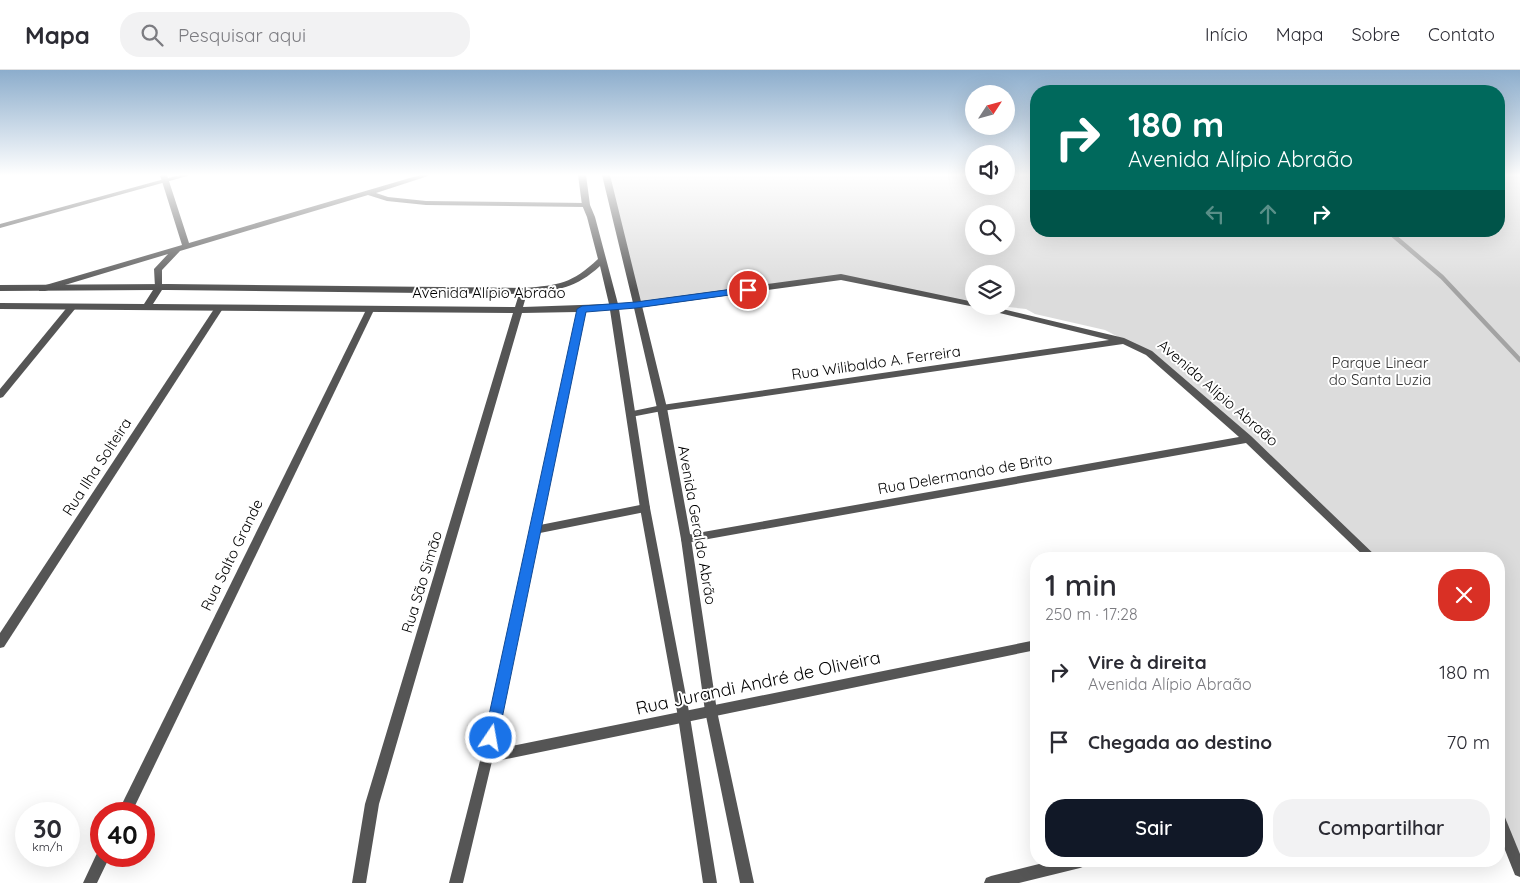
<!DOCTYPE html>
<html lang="pt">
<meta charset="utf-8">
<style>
body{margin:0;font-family:Quicksand,sans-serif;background:#f2f2f3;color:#2b2b33;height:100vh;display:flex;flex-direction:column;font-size:19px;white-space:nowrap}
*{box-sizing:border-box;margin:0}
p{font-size:16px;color:#7c7c81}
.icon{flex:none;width:28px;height:28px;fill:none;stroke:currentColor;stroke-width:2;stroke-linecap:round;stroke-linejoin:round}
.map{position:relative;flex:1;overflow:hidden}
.sheet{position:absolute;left:1030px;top:482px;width:475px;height:315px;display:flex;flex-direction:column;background:#fff;border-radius:20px;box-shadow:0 5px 20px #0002}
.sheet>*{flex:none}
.hud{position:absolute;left:1030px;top:15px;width:475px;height:152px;border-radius:20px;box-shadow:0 5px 20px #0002;background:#00695c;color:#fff;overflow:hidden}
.needle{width:32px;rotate:54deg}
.fabs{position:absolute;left:965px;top:15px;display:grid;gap:10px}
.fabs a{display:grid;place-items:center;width:50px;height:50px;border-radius:50%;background:#fff;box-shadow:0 5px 20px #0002;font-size:25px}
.speed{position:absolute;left:15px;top:732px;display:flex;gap:10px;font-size:25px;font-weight:700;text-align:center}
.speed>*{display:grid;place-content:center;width:65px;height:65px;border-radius:50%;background:#fff;box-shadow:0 5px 20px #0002;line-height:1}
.speed small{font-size:12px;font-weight:400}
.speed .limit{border:8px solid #d22;background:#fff;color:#111}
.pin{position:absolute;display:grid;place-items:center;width:42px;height:42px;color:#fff;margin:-21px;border:2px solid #fff;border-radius:50%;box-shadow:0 1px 5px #0007}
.me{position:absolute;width:55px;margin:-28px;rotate:12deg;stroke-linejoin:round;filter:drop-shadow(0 0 4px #0008)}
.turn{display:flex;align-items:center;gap:18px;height:105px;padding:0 15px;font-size:22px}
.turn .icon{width:65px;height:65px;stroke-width:2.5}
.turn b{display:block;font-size:35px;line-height:42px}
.lanes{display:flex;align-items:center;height:48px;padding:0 15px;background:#0003;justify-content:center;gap:25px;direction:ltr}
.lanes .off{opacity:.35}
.round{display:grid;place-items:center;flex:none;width:52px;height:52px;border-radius:20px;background:#f2f2f3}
.head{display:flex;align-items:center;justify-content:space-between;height:85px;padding:0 15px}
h1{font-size:30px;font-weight:600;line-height:38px}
.cta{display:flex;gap:10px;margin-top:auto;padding:10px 15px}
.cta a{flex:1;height:58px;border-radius:20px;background:#111827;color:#fff;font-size:20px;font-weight:600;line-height:58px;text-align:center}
.cta a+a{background:#f2f2f3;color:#2b2b33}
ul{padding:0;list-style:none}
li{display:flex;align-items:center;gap:15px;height:70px;padding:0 15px}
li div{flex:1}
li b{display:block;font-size:19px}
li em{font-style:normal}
header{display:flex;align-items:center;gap:30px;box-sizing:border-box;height:70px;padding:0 25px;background:#fff;border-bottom:1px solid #e1e1e2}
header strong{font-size:24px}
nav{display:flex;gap:28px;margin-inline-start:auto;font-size:18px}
.search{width:350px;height:45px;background:#f2f2f3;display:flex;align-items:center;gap:12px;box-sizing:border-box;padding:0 18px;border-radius:20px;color:#7c7c81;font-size:19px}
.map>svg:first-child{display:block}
.green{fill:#dcdcdc;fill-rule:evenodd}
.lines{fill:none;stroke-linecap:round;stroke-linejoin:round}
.stream{stroke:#a3a3a3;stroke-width:4.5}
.minor{fill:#555;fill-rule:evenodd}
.tertiary{fill:#555;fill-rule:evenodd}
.route{fill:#1a73e8;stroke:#114b97}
.labels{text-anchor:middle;stroke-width:4;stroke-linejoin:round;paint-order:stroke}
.street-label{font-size:15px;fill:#000;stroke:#fff}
.park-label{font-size:15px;fill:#333;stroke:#fff}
.near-street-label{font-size:18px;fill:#000;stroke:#fff}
</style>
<header>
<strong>Mapa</strong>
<div class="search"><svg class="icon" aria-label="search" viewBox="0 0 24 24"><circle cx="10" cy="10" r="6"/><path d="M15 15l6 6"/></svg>Pesquisar aqui</div>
<nav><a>Início</a><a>Mapa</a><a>Sobre</a><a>Contato</a></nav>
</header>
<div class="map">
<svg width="1520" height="813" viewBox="0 0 1520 813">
<rect width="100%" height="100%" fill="#fff"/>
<path class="green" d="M606,105H974V116H1006V105H1036V161H1499V105H1520V800L1499,750V489H1374L1149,283L1105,260L1035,244L1026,239L999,236H1006V204H974V233L841,207L636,235ZM974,144H1006V176H974Z"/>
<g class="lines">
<polyline class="stream" points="1388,161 1442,207 1520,290"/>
<g class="minor">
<polygon points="160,105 167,105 189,173 420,105 431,105 376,123 388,127 426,131 586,133 590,135 586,137 426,135 387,131 368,125 180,181 162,200 162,219 156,219 155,217 154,199 168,184 45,221 39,221 39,217 182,175"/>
<polygon points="841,204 974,232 974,236 990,236 1124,268 1152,281 1251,366 1379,489 1367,489 1246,373 686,473 682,472 681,469 682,466 686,465 1239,367 1146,285 1123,274 662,341 631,347 628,346 626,344 628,342 662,335 1109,270 975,237 841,210 636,238 632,235 636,232"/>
<polygon points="72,234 75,235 75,239 3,327 0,328 0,319 69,235"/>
<polygon points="219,235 223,238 222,240 4,577 0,578 0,563 216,236"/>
<polygon points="370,237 374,240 131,744 117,744 366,240"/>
<polygon points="645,434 649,435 650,438 649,441 645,442 535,464 531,463 530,460 531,457 535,456"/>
<polygon points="1036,570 1036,580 487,693 482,691 481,687 482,683 487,681"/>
<polygon points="1499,743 1504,745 1520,784 1520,807 1515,805 1499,765"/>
<polygon points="101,780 101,786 110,786 97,813 83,813 98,781"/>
<polygon points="1051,791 1087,791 1085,796 1080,798 1019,813 984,813 986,808 991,806"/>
</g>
<g class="tertiary">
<polygon points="179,105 191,105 0,158 0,154"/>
<path d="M578,105H586L590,135L595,147L618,234L633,233L602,105H610L667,338L691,469L717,641L754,813H740L705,641L681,469L657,338L634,238L619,239L650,438L690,647L717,813H703L678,647L640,438L610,240L586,241L493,687L463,813H449L481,687L577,242L522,243L379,734L366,813H352L365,734L513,243L0,239V233L144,234L153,220L0,221V215L168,214L524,218C560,215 571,214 598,189L587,147L582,135ZM600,196L609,234L523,237L527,223C559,220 576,218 600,196ZM162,220H168L519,224L515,237L153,234Z"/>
</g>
</g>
<linearGradient id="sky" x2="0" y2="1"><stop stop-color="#8cadcc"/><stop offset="0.48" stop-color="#fff"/><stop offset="1" stop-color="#fff" stop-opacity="0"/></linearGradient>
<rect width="1520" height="219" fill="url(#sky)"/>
<polygon class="route" points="748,217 751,218 751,222 636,238 586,242 498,668 496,673 491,675 486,673 484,668 577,239 582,236 636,232"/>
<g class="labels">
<g class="street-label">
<text x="489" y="228">Avenida Alípio Abraão</text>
<text transform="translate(876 293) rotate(-8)" y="5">Rua Wilibaldo A. Ferreira</text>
<text transform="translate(1218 323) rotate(41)" y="5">Avenida Alípio Abraão</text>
<text transform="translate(97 397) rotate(-57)" y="5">Rua Ilha Solteira</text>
<text transform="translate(965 404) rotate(-10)" y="5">Rua Delermando de Brito</text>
<text transform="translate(697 455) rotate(80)" y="5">Avenida Geraldo Abrão</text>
<text transform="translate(232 485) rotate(-64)" y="5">Rua Salto Grande</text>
<text transform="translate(422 512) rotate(-73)" y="5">Rua São Simão</text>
</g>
<g class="park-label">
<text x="1380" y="298">Parque Linear<tspan x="1380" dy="17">do Santa Luzia</tspan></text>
</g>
<g class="near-street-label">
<text transform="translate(758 613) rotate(-12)" y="6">Rua Jurandi André de Oliveira</text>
</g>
</g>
</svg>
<div class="fabs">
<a><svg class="needle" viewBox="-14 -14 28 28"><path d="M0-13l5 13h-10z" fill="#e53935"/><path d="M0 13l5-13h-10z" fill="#7c7c81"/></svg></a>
<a><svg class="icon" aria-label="sound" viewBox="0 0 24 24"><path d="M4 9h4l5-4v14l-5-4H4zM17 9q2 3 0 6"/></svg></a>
<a><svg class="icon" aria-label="search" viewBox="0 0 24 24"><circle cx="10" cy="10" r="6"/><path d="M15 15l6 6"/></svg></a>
<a><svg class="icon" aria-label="layers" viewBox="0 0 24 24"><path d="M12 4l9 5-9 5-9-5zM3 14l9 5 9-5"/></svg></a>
</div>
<div class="speed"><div>30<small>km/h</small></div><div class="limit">40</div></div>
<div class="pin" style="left:748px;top:220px;background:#d93025"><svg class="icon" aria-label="arrive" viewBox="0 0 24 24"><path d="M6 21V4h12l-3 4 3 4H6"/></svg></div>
<svg class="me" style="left:491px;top:668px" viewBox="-20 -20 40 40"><circle r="17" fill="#1a73e8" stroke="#fff" stroke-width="3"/><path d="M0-11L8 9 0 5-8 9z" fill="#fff"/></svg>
<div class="hud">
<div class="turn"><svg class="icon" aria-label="right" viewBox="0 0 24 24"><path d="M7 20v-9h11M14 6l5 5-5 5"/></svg><div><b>180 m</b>Avenida Alípio Abraão</div></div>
<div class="lanes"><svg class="icon off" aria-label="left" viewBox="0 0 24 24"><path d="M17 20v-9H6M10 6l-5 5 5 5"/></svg><svg class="icon off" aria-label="ahead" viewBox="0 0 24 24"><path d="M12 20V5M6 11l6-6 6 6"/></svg><svg class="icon" aria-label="right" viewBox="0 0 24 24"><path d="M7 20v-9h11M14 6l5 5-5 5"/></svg></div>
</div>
<section class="sheet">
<div class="head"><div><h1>1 min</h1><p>250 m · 17:28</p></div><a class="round" style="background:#d93025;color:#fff"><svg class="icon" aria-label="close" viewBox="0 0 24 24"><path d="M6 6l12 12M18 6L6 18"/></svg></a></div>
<ul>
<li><svg class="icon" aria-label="right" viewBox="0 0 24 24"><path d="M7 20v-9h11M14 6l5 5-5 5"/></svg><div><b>Vire à direita</b><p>Avenida Alípio Abraão</p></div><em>180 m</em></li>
<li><svg class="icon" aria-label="arrive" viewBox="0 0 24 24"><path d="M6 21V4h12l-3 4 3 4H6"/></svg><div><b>Chegada ao destino</b></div><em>70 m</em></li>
</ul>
<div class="cta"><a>Sair</a><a>Compartilhar</a></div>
</section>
</div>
